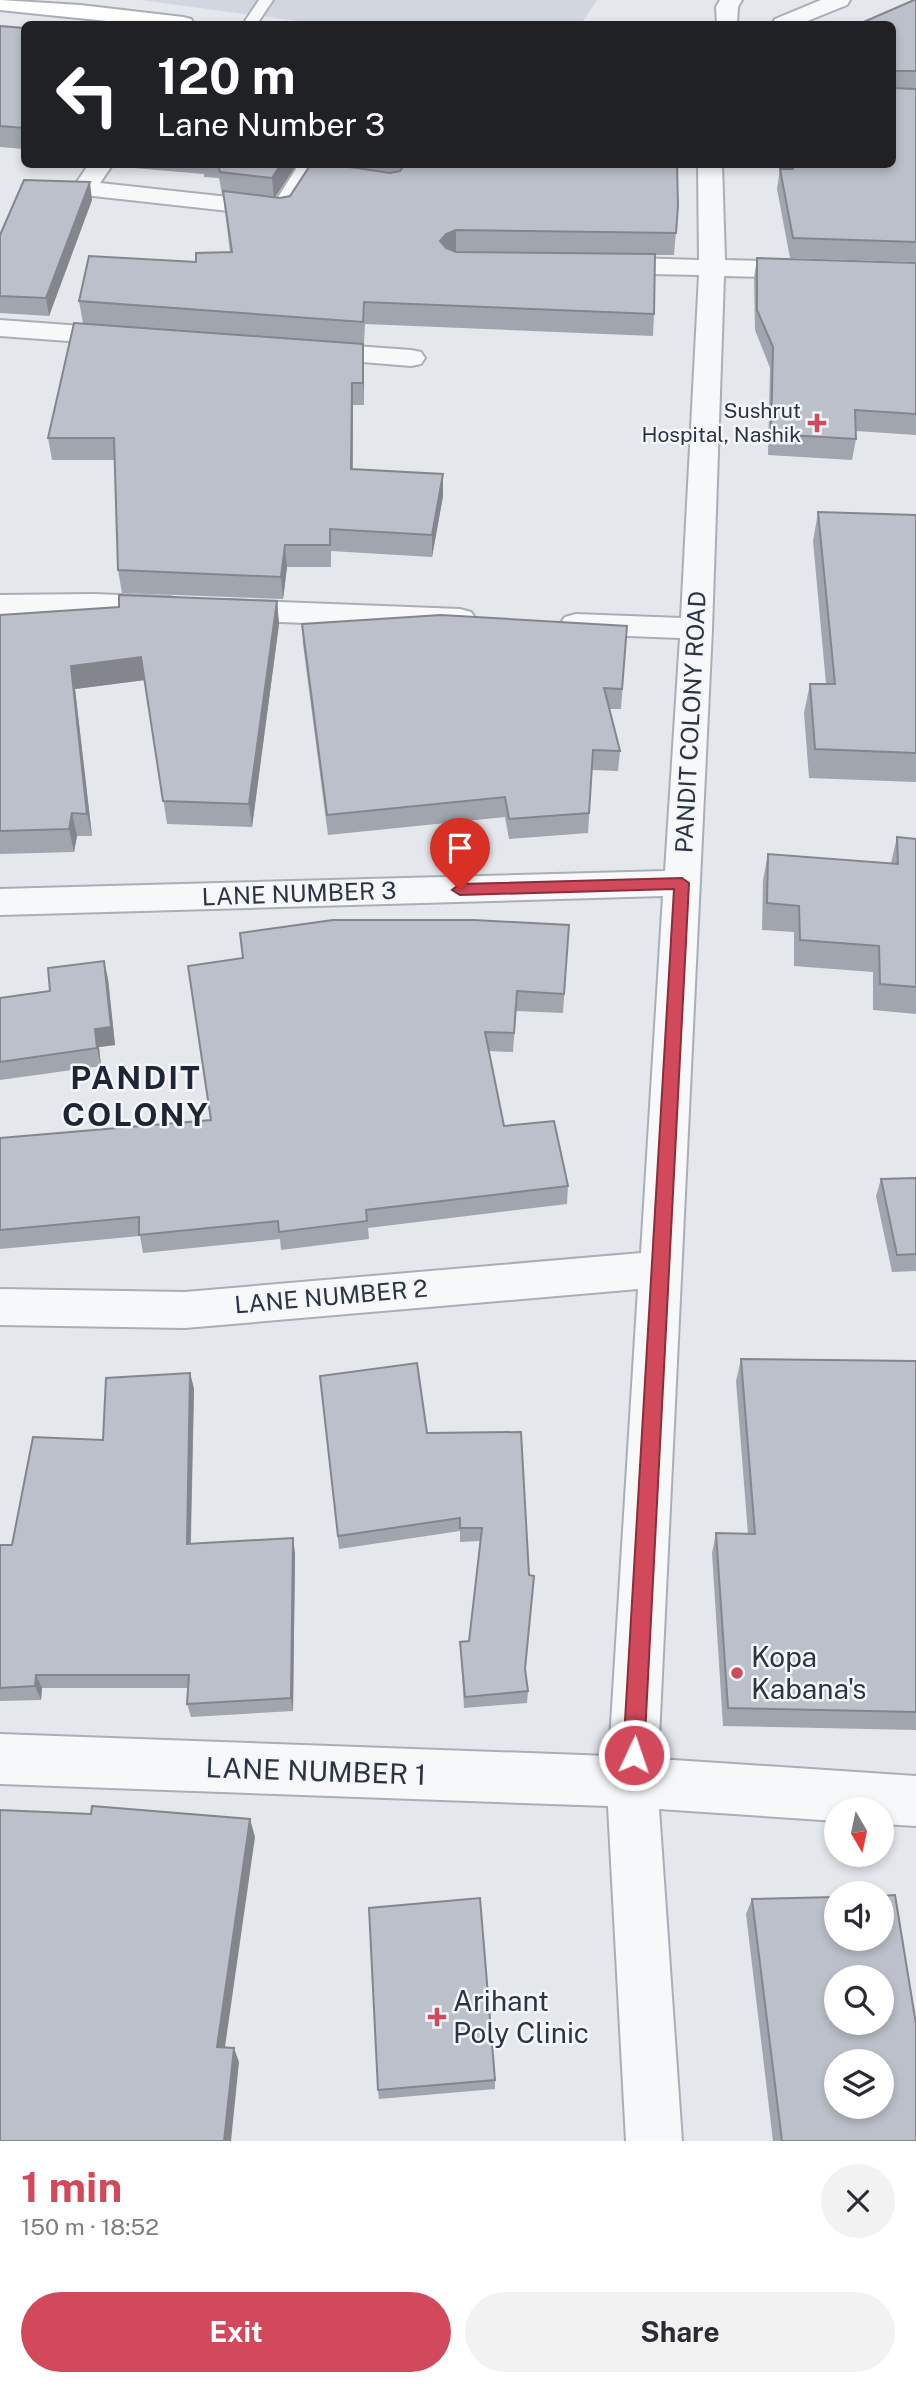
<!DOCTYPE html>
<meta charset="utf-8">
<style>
body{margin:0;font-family:"Public Sans",sans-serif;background:#f2f2f3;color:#2b2b33;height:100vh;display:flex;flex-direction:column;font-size:26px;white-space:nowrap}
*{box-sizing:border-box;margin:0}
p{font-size:23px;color:#7c7c81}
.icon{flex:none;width:38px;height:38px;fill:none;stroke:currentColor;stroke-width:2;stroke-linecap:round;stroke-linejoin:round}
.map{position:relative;height:2141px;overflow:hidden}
.drawer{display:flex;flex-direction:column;background:#fff;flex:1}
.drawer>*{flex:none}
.hud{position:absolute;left:21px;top:21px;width:875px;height:147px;border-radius:10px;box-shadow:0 4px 10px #0003;background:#202124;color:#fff;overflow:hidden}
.needle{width:46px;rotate:171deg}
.buttons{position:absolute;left:824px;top:1797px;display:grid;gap:14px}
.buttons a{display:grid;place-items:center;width:70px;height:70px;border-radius:50%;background:#fff;box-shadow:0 4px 10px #0003;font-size:35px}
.pin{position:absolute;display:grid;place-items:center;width:60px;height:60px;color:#fff;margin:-72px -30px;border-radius:50% 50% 50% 0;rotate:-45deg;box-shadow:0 0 7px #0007}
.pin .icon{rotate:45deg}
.me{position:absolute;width:77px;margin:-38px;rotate:3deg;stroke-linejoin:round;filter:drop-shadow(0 0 5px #0008)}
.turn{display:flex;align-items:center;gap:24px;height:147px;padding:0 21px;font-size:32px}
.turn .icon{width:91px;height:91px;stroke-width:2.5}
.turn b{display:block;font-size:49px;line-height:60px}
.round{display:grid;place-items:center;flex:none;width:74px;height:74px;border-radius:37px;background:#f2f2f3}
.summary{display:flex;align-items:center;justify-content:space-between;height:119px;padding:0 21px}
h1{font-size:42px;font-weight:700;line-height:52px;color:#d1495b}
.button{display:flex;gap:14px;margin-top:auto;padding:14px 21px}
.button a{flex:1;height:80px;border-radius:42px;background:#d1495b;color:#fff;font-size:28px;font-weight:700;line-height:80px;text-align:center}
.button a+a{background:#f2f2f3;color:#2b2b33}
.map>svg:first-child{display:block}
.built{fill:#d2d6de}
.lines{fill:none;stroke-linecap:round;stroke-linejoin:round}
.lane-casing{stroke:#a9aeb7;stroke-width:4}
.street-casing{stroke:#a9aeb7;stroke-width:4}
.secondary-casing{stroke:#a9aeb7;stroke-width:4}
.lane{fill:#f7f8fa;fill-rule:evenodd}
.street{fill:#f7f8fa;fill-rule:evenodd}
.secondary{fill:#fff;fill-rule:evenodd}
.wall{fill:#a1a5ae}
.shaded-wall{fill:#83868d}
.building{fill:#bbc0ca;stroke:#83868d;stroke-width:2;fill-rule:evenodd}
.route{fill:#d1495b;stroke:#882f3b;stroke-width:2}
.poi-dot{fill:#d1495b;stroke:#f4f6f9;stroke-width:2.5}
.labels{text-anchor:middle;stroke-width:5;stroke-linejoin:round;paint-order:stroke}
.far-poi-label{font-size:21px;fill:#2b3445;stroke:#f4f6f9;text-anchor:end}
.street-label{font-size:24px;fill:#2b3445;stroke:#f4f6f9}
.near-poi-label{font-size:28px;fill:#2b3445;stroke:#f4f6f9;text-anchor:start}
.near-street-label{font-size:28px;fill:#2b3445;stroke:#f4f6f9}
.district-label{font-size:32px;font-weight:bold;letter-spacing:2px;fill:#1d2536;stroke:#f4f6f9}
</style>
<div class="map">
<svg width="916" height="2141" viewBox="0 0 916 2141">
<rect width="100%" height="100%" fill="#e4e7ec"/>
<polygon class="built" points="140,0 597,0 581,24 321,24"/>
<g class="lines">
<defs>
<polygon id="lane" points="259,0 273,0 257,24 243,24"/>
<g id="street">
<polygon points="720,0 742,0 738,7 737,24 717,24 716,7"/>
<polygon points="821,0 850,0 847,5 800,24 772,24 775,19"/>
<polygon points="89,164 113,164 100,183 275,202 299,164 323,164 291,215 282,217 75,194 72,189"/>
<polygon points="698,164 722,164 725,260 916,265 916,281 724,276 712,629 658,1759 916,1776 916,1826 882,1824 882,1810 836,1810 836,1821 659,1809 682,2141 626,2141 608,1806 0,1784 0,1734 609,1756 638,1289 185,1328 0,1325 0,1289 185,1292 641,1253 663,896 0,915 0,889 665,871 680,638 576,634 565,631 560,624 565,617 576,614 681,618 699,275 603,273 594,270 590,265 594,260 603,257 699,260"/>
<polygon points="0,320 123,329 132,331 136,337 132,343 123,345 0,336"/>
<polygon points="312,343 411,350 421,352 425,358 421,364 411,366 302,357 299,351 302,345"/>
<polygon points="94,594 170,597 181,600 186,607 181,614 170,617 94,614 0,615 0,595"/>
<polygon points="226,600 460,609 471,612 476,619 471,626 460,629 226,620 215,617 210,610 215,603"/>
</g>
<polygon id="secondary" points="0,0 80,5 183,17 191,19 194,24 136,24 0,10"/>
</defs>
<use href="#lane" class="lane-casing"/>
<use href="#street" class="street-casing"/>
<use href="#secondary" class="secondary-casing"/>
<use href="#lane" class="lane"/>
<use href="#street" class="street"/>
<use href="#secondary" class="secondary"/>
</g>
<g class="wall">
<polygon points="916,0 916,262 790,258 777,189 780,169 785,169 784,164 892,164 892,24"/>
<polygon points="0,26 24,28 24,149 0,147"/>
<polygon points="134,164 297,164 275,197 280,198 290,196 311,164 677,164 678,206 674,255 655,255 654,314 653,336 365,324 364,344 363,344 364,405 353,405 353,469 443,474 443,496 432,557 331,551 331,567 287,567 283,599 122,593 118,570 115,460 52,460 48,438 83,323 79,301 196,262 230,252 223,194 222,194 219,178 204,177 204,174 134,168"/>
<polygon points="92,200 49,316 0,313 0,235"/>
<polygon points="757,258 916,263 916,435 856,431 856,439 852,460 768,455 770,368 755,330 754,278"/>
<polygon points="818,512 916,515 916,782 809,778 804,713 810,684 826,684 813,541"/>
<polygon points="277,601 279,624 252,827 167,824 145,680 75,689 92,836 77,836 74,852 0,854 0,615"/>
<polygon points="302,624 627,626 621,709 609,709 620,751 618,771 592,770 588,833 509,839 505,817 328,835 303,644"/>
<polygon points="897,837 916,839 916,1014 873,1010 873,972 794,966 794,932 762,930 763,880 768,854 891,863"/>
<polygon points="569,925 563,1013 516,1011 513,1052 489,1051 504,1126 568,1186 567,1204 368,1228 369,1239 281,1250 280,1239 143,1253 140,1236 0,1249 0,1138 211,1120"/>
<polygon points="104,961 108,979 115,1045 99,1047 101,1066 0,1080 0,998 50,991"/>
<polygon points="916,1178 916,1271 892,1272 876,1196 881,1179"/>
<polygon points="741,1359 916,1361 916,1730 723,1726 712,1553 716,1533 748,1534 736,1381"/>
<polygon points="190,1373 194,1389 191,1543 295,1553 293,1711 191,1717 187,1704 188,1688 42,1688 41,1700 0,1701 0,1545 12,1545 103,1440"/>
<polygon points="320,1376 427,1433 521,1432 525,1670 528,1691 527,1703 464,1708 460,1642 469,1641 480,1541 460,1542 460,1531 339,1549"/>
<polygon points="752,1899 916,2141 773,2141 746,1914"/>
<polygon points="495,2080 495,2089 379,2099 378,2090"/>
</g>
<g class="shaded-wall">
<polygon points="281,164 297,164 274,199 272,178"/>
<polygon points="90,182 92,200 49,316 46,298"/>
<polygon points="456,230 456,252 446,256 440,241 446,234"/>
<polygon points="363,344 364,365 364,405 363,383"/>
<polygon points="352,383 353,405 352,491 351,469"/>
<polygon points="443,474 443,496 432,557 432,535"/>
<polygon points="285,545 287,567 283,599 281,577"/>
<polygon points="277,601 279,624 252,827 249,804"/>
<polygon points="141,657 145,680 75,689 92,836 87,814 71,666"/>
<polygon points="72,813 77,836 74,852 69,829"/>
<polygon points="104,961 108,979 115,1045 99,1047 101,1066 97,1048 95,1029"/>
<polygon points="190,1373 194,1389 190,1558 187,1544"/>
<polygon points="293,1538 295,1553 293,1711 291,1698"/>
<polygon points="36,1675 42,1688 41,1700 35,1686"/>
<polygon points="250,1819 255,1837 223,2061 217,2047"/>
<polygon points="234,2048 239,2062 231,2141 224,2141"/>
</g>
<g class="building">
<polygon points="914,0 916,0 916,71 893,71 893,88 916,89 916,242 793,238 780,169 793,169 792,164 892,164 892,24 859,24"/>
<polygon points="0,26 24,28 24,128 0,126"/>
<polygon points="218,164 281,164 272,178 220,172"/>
<polygon points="311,164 329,164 390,173 400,171 405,164 677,164 678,206 676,233 456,230 446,234 440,241 446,248 456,252 655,254 654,314 364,302 363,322 79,301 89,256 196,262 196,253 232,252 223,191 280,198 290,196"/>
<polygon points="24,180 90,182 46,298 0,296 0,235"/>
<polygon points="757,258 916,263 916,414 855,410 856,439 771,434 773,347 757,310"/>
<polygon points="74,323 363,344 363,383 352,383 351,469 443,474 432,535 330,529 330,545 285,545 281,577 118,570 114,438 48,438"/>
<polygon points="818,512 916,515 916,753 815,749 810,684 835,684"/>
<polygon points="119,595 277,601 249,804 163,801 141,657 71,666 87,814 72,813 69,829 0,831 0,615 119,607"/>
<polygon points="441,615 627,626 622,689 604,688 620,751 593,750 589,813 509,819 505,797 327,815 302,624"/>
<polygon points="897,837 916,839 916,987 880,984 879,946 800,940 799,906 767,903 768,854 898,864"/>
<polygon points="333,920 474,920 569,925 564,994 517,991 514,1033 485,1032 504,1126 554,1121 568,1186 366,1210 367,1221 279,1232 278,1221 139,1235 139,1217 0,1230 0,1138 211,1120 188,966 243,958 240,933"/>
<polygon points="104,961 111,1027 95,1029 97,1048 0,1062 0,998 50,991 48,968"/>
<polygon points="916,1178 916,1254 897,1255 881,1179"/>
<polygon points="741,1359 916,1361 916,1712 728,1708 716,1533 755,1534"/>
<polygon points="417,1363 427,1433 521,1432 529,1575 534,1576 525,1669 528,1691 465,1697 460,1642 469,1641 482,1528 460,1528 460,1518 338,1536 320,1376"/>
<polygon points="190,1373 187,1544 293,1538 291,1698 187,1704 189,1675 36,1675 35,1686 0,1688 0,1545 12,1545 33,1437 103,1440 106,1378"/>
<polygon points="92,1806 250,1819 217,2047 234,2048 224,2141 0,2141 0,1810 91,1814"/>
<path d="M895,1895L916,2024V2141H782L752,1899L836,1897V1939H882V1896ZM836,1978H882V2023H836ZM836,2062H882V2107H836Z"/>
<polygon points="480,1898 495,2080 378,2090 369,1908"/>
</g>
<polygon class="route" points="682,878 689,883 644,1755 641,1763 634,1766 626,1763 623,1755 674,889 460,895 452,890 460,884"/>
<g class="poi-dot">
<path d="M813.5 412.5h7v7h7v7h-7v7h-7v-7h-7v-7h7z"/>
<circle cx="737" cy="1673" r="7"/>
<path d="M433.5 2006.5h7v7h7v7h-7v7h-7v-7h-7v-7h7z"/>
</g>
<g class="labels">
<g class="far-poi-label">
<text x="801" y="418">Sushrut<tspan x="801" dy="24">Hospital, Nashik</tspan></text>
</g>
<g class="street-label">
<text transform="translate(691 722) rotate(-87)" y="8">PANDIT COLONY ROAD</text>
<text transform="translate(299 894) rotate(-2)" y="8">LANE NUMBER 3</text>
<text transform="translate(331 1297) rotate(-5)" y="8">LANE NUMBER 2</text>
</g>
<g class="near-poi-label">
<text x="751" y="1667">Kopa<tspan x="751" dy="32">Kabana's</tspan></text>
<text x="453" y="2011">Arihant<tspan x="453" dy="32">Poly Clinic</tspan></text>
</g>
<g class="near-street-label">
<text transform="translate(316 1771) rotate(2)" y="10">LANE NUMBER 1</text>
</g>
<g class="district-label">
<text x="136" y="1089">PANDIT<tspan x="136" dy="37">COLONY</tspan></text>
</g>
</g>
</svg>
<div class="buttons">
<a><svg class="needle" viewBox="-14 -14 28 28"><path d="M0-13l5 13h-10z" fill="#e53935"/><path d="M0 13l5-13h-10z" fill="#7c7c81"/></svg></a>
<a><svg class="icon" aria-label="sound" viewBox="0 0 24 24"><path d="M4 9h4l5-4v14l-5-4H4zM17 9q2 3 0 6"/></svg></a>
<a><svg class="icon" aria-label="search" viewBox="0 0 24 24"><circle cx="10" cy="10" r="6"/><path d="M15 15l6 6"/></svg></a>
<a><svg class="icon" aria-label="layers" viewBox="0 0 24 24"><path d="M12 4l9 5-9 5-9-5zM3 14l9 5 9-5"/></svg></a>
</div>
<div class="pin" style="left:460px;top:890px;background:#d93025"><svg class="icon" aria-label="arrive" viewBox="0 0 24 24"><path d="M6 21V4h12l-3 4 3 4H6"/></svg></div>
<svg class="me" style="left:634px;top:1755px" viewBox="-20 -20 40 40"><circle r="17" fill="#d1495b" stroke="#fff" stroke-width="3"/><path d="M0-11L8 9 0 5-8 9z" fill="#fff"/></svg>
<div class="hud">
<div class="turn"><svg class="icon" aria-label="left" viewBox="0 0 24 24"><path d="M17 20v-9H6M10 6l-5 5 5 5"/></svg><div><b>120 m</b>Lane Number 3</div></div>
</div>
</div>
<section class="drawer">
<div class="summary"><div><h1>1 min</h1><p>150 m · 18:52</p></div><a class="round"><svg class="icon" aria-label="close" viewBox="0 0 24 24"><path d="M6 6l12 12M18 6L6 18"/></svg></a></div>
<div class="button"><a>Exit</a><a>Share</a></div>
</section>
